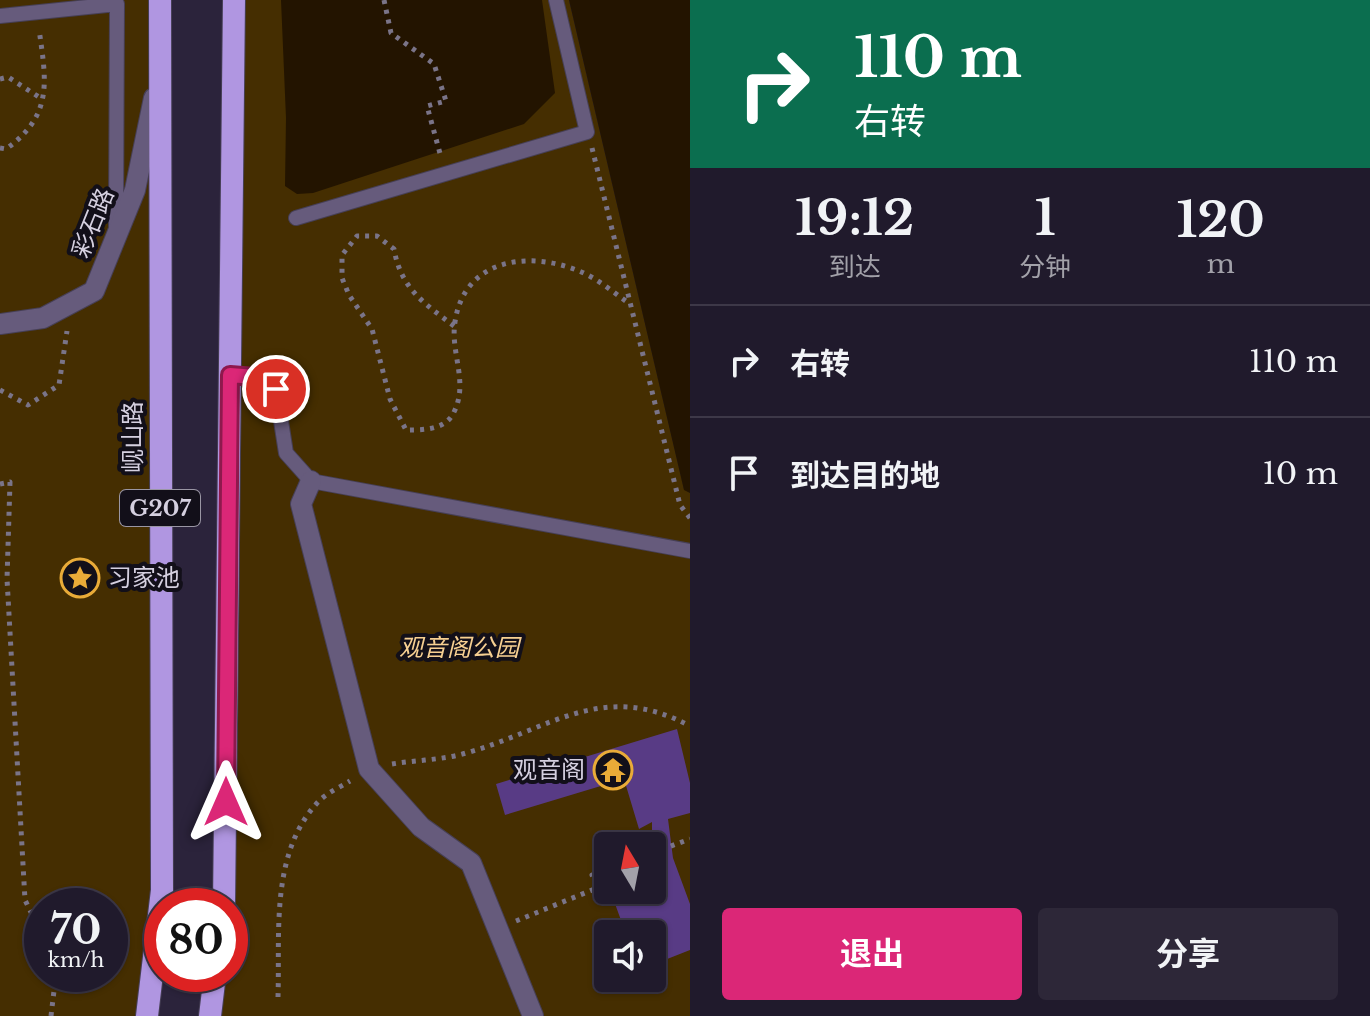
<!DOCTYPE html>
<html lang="zh">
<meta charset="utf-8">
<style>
body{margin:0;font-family:"Libre Baskerville","Noto Sans SC",serif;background:#2d2738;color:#f1f3f6;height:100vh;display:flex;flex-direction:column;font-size:30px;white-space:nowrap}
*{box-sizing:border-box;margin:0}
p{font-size:26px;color:#a2a1a9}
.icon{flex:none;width:44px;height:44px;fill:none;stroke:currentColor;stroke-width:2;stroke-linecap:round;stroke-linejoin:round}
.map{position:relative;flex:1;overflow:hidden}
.details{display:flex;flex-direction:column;background:#201a2c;width:680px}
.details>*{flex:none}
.guide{background:#0b6e4f;color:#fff;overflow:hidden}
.needle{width:52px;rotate:350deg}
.controls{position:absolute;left:594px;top:832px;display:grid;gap:16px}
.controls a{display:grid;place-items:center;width:72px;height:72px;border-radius:8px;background:#201a2c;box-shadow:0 2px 6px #0004,0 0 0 2px #3d3848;font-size:40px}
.speed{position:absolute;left:24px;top:888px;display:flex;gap:16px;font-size:40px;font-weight:700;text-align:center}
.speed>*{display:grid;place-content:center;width:104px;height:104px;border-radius:50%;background:#201a2c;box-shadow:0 2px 6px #0004,0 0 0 2px #3d3848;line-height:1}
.speed small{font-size:20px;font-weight:400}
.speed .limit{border:12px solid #d22;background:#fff;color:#111}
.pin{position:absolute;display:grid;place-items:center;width:68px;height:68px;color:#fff;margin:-34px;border:4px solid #fff;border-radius:50%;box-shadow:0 2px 8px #0007}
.me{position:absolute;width:88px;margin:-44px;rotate:0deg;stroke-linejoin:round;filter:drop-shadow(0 0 6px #0008)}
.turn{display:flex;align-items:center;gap:28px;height:168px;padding:0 32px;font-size:36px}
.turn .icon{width:104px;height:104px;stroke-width:2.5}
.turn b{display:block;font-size:56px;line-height:68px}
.eta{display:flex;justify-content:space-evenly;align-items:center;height:136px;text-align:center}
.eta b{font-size:48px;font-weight:700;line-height:56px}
.cta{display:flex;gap:16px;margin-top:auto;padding:16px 32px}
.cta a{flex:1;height:92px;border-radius:8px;background:#db2777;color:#fff;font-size:32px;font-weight:700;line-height:92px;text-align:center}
.cta a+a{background:#2d2738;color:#f1f3f6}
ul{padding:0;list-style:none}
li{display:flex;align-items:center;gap:24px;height:112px;padding:0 32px;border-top:2px solid #3d3848}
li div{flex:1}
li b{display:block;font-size:30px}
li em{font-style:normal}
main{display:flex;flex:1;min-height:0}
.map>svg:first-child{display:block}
.green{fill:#452e01;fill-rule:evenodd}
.water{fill:#231400}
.building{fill:#583b85}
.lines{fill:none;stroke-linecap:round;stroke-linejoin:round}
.service-casing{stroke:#463f55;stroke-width:16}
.pedestrian-casing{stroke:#463f55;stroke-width:22}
.tertiary-casing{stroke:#463f55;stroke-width:22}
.trunk-casing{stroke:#463f55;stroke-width:24}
.path{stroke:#7a7488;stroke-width:5;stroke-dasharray:4 6;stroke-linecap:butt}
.service{stroke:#665b7c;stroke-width:14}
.pedestrian{stroke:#665b7c;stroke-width:20}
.tertiary{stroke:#665b7c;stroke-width:20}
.trunk{stroke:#b096e1;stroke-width:22}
.route-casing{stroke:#8e194d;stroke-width:20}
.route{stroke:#db2777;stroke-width:14}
.labels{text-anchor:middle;stroke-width:8;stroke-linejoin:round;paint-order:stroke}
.shield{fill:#120f19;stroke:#9a96a4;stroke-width:2}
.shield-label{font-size:22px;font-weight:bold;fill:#d5d0e0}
.street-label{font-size:24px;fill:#d5d0e0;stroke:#120f19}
.poi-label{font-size:24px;fill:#d5d0e0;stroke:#120f19;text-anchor:start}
.park-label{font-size:24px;font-style:italic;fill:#f7d092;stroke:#120f19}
</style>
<main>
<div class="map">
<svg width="690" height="1016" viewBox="0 0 690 1016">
<rect width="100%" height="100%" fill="#2b233b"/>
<g class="green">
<path d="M0,0H160L162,854L144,1016H0ZM42,906H110V974H42Z"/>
<path d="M234,0H569L684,489L690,493V1016H210L215,974H230ZM608,846H652V890H608ZM608,934H652V978H608Z"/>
</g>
<g class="water">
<polygon points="281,0 542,0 555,93 524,124 313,193 297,194 285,186 286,118"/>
<polygon points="569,0 690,0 690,493 684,490"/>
</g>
<polygon class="building" points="677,729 690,783 690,813 668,819 673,858 690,904 690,950 652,965 652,934 626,934 610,890 652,890 652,822 639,829 624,779 505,815 496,784"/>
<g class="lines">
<defs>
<g id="service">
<polyline points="0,16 117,4 116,226"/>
<polyline points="296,218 587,132 556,0"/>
<polyline points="230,375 267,378 276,389 286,453 311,481 690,551"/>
</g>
<polyline id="pedestrian" points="311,481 301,504 369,769 421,827 471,863 533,1016"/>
<polyline id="tertiary" points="0,324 43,318 94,291 135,190 154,98"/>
<g id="trunk">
<polyline points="224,906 234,0"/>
<polyline points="147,1016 162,890 160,0"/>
<polyline points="210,1016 215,974"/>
</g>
</defs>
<use href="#service" class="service-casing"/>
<use href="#pedestrian" class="pedestrian-casing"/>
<use href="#tertiary" class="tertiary-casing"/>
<use href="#trunk" class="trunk-casing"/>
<g class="path">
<polyline points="384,0 391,33 434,64 446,101 427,106 441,157"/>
<polyline points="0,79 8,77 42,99"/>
<path d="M0,148L6,149C54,115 46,80 39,29"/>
<polyline points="592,148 680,505 690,518"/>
<path d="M454,326C424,303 401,289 394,249L377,236H357L342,255V278L349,295L372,329L390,399L406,430C423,430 446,430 454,412C469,382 450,353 455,322C464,259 528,250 579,271C597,278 614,293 630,304"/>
<polyline points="0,390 28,405 59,385 67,331"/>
<polyline points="0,484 10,482 7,579 25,900 42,935"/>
<path d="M392,764C416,760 443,760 466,753C549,730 602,679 690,726"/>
<polyline points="652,853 690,839"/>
<polyline points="516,921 597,888 592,875 608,869"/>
<path d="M278,997C280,932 270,852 319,801C327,793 340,787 350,781"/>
<polyline points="51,1016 56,974"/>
</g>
<use href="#service" class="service"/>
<use href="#pedestrian" class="pedestrian"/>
<use href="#tertiary" class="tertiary"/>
<use href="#trunk" class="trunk"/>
</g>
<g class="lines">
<defs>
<polyline id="route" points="226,802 230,375 267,378 276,389"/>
</defs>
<use href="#route" class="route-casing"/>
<use href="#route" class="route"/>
</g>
<defs>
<symbol id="sight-ring" viewBox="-11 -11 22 22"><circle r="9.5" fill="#120f19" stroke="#e9ab38" stroke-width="1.5"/><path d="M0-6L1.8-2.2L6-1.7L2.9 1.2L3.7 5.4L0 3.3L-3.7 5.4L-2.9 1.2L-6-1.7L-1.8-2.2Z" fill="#e9ab38"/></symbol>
<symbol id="temple-ring" viewBox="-11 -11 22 22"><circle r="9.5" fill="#120f19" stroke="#e9ab38" stroke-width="1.5"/><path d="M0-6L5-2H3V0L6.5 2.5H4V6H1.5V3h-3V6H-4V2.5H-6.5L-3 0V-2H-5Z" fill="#e9ab38"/></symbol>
</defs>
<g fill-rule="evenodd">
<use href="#sight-ring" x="58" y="556" width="44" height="44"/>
<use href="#temple-ring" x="591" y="748" width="44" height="44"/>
</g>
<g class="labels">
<rect class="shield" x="120" y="490" width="80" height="36" rx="6"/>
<g class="shield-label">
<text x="160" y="516">G207</text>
</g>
<g class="street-label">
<text transform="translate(93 223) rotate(-68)" y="8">彩石路</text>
<text transform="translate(133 437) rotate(-90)" y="8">岘山路</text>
</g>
<g class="poi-label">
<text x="108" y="586">习家池</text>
<text x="585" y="778" text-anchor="end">观音阁</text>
</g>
<g class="park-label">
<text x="459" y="656">观音阁公园</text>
</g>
</g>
</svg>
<div class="controls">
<a><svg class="needle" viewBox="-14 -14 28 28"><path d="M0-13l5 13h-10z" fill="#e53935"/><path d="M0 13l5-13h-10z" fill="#a2a1a9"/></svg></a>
<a><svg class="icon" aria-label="sound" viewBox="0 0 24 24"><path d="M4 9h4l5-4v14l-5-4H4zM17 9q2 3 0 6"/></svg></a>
</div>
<div class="speed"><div>70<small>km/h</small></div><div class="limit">80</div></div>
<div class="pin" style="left:276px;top:389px;background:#d93025"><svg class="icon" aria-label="arrive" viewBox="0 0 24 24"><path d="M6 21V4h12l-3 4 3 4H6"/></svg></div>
<svg class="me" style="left:226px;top:802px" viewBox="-20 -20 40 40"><path d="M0-17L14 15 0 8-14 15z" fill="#db2777" stroke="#fff" stroke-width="4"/></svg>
</div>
<section class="details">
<div class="guide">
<div class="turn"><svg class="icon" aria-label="right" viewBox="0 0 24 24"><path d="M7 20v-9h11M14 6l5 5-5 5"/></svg><div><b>110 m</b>右转</div></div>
</div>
<div class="eta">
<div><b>19:12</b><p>到达</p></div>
<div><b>1</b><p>分钟</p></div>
<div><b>120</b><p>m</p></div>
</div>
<ul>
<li><svg class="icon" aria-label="right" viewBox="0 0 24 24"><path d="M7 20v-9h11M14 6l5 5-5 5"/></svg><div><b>右转</b></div><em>110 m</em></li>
<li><svg class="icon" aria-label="arrive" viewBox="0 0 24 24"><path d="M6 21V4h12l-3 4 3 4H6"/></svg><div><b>到达目的地</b></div><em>10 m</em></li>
</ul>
<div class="cta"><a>退出</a><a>分享</a></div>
</section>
</main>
